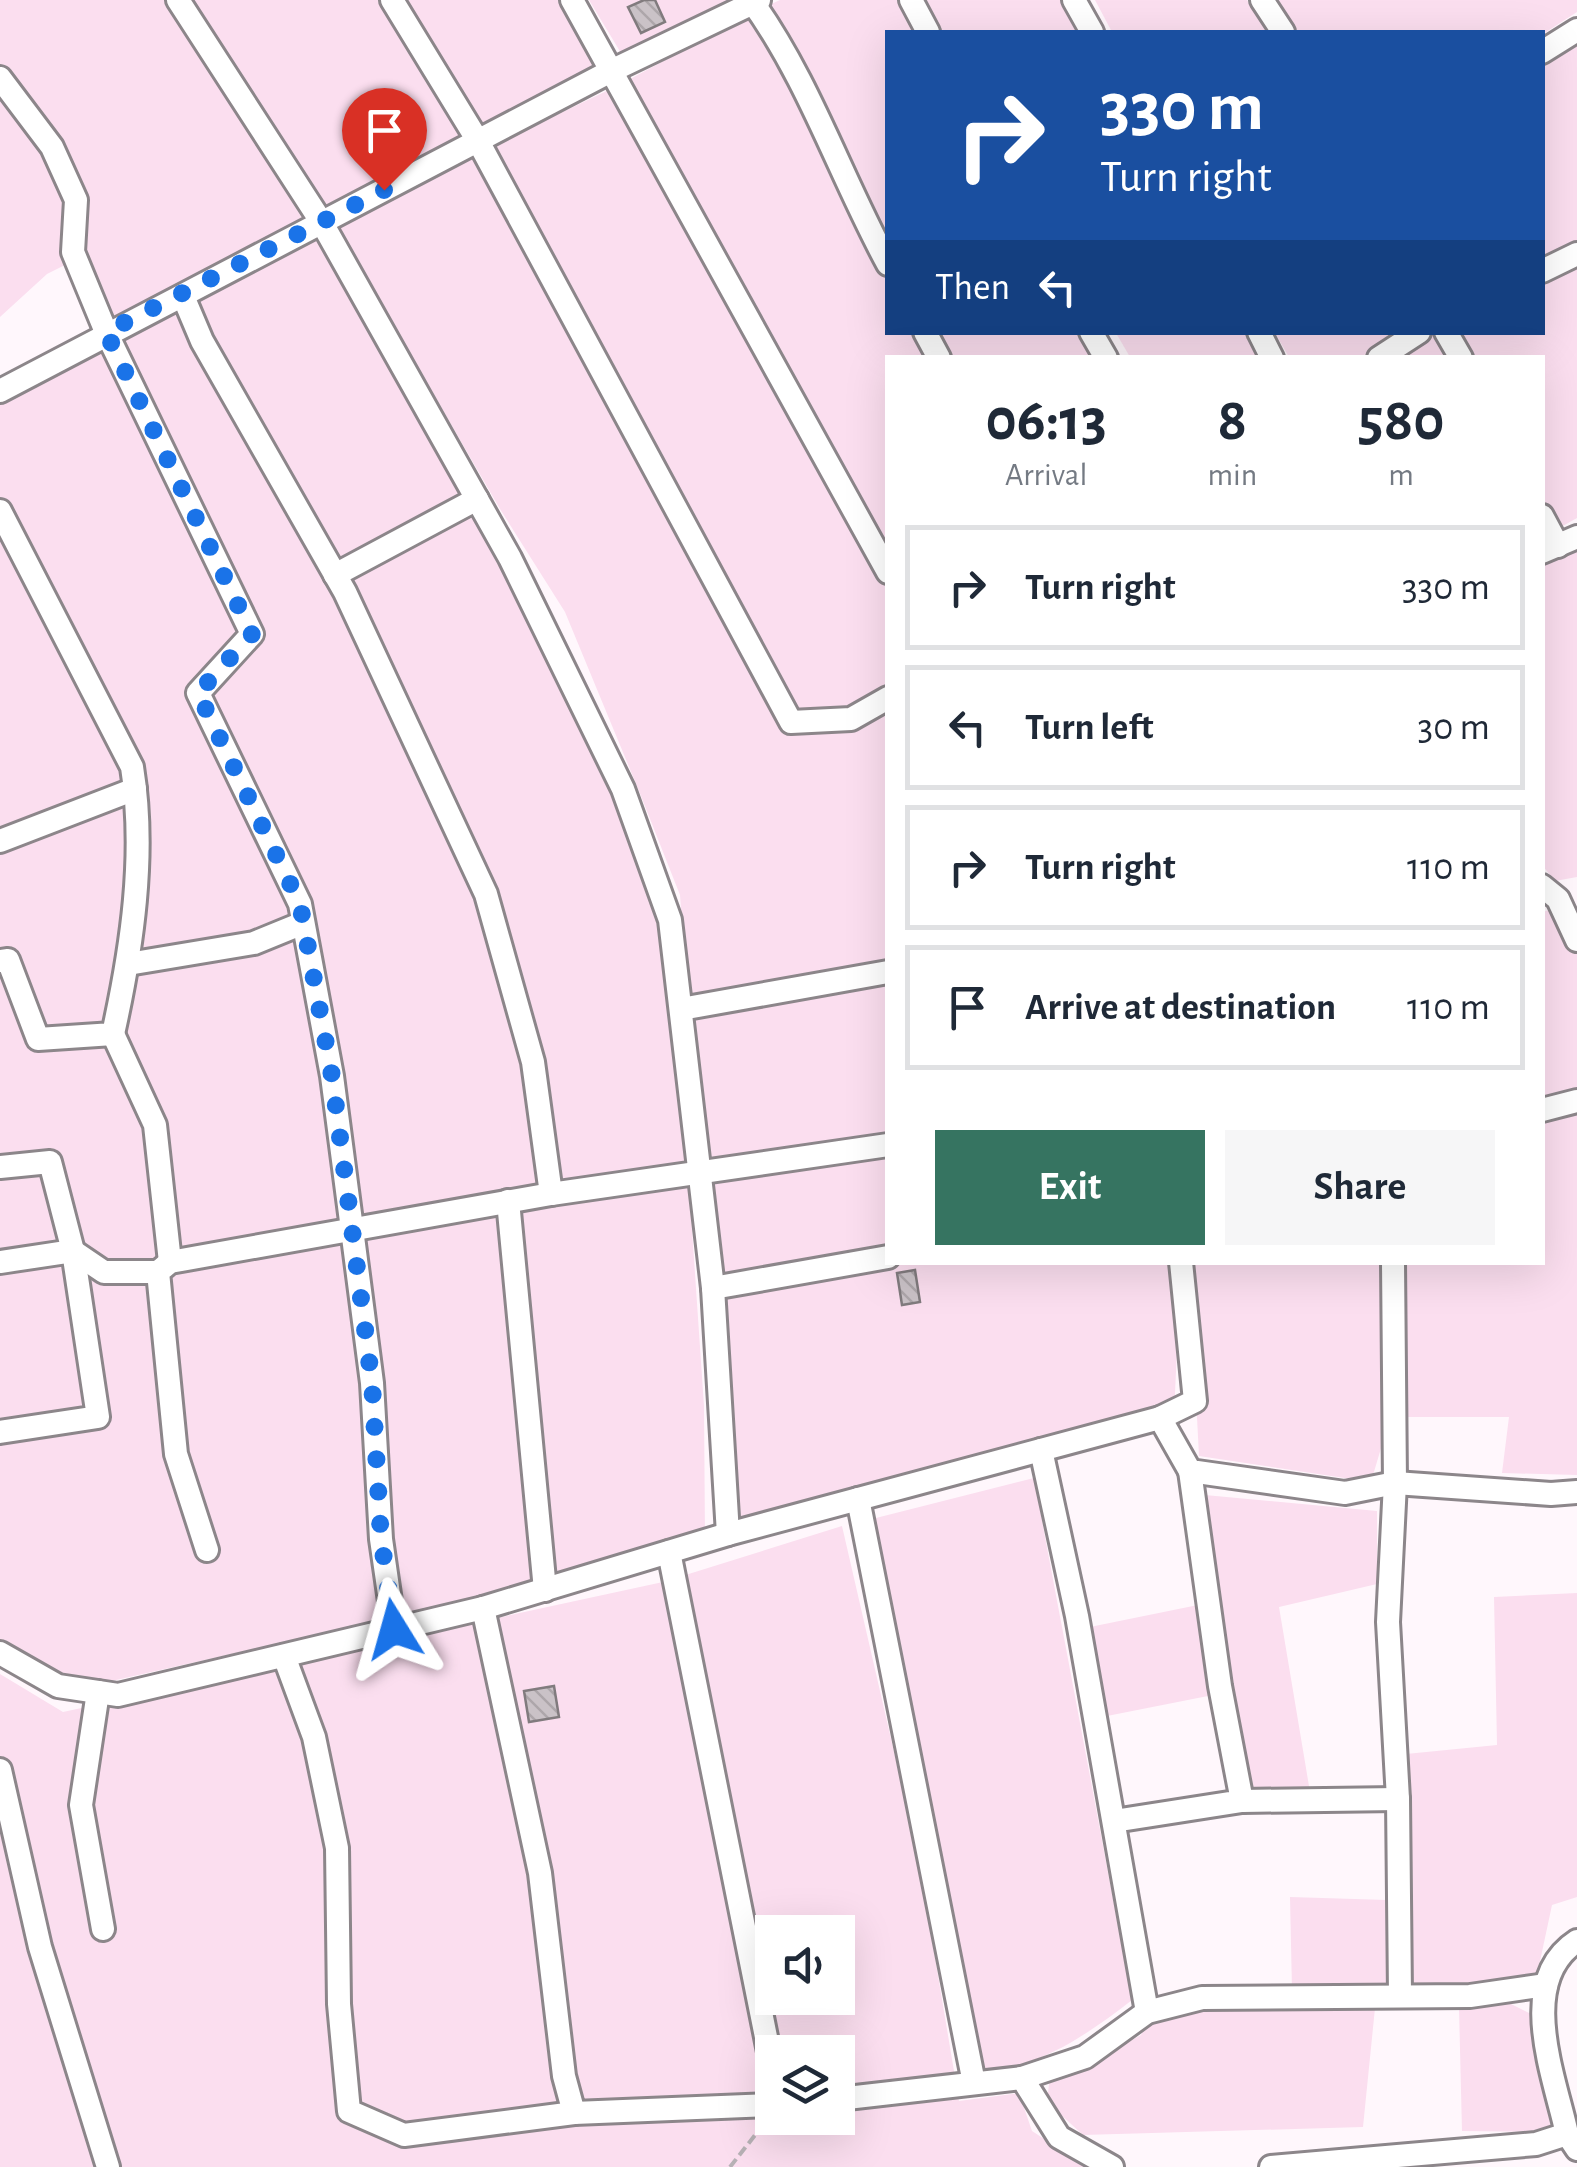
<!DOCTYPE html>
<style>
body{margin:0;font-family:"Alegreya Sans",sans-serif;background:#f6f6f7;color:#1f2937;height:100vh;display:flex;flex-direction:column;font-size:38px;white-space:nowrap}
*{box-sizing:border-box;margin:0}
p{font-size:32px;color:#747a83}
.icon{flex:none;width:55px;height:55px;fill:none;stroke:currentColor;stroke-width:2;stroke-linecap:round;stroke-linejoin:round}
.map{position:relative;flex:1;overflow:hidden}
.details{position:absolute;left:885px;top:355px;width:660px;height:910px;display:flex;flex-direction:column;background:#fff;border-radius:0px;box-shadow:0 10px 40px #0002}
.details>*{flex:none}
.guide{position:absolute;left:885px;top:30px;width:660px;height:305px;border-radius:0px;box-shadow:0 10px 40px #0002;background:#1a4fa0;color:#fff;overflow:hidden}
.fabs{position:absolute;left:755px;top:1915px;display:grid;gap:20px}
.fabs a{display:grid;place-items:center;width:100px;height:100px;border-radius:0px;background:#fff;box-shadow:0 10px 40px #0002;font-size:50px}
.pin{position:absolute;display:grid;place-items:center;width:85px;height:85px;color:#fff;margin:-102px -42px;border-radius:50% 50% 50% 0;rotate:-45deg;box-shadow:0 0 10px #0007}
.pin .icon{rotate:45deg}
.me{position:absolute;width:110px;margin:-55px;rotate:352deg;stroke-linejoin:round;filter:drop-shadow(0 0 8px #0008)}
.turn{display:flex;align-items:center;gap:35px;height:210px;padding:0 50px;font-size:45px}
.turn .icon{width:130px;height:130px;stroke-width:2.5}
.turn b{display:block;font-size:70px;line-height:85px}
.then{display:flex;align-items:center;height:95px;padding:0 50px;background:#0003;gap:20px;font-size:38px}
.eta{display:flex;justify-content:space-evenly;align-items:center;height:170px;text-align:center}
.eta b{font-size:60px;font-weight:700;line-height:70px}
.cta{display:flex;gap:20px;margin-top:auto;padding:20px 50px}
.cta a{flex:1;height:115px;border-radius:0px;background:#367461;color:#fff;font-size:40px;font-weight:700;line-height:115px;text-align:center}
.cta a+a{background:#f6f6f7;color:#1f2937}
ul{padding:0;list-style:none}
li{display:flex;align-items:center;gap:30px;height:125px;margin:0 20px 15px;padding:0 30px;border:5px solid #e0e1e3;border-radius:0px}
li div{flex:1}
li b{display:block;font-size:38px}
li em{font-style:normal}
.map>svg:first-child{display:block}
.green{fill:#fbdeef;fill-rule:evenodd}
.building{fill:url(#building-back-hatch);stroke:#817b7e;stroke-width:2.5}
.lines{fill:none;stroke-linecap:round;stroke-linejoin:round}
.minor-casing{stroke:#8c868a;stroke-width:28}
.path{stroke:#b7b1b5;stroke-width:4;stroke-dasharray:10 5;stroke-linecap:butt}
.minor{stroke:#fff;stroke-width:22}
.route{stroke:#1a73e8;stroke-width:18;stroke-dasharray:0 32.4}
</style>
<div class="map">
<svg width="1577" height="2167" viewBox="0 0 1577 2167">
<defs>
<pattern id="building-back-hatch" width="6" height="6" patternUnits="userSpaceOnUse" patternTransform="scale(2.5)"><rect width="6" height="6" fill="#cac2c7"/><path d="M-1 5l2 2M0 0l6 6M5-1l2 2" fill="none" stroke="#ada6aa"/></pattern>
</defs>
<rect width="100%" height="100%" fill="#fff7fc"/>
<g class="green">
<polygon points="0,0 167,0 305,223 94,329 71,262 47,274 0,317"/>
<polygon points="188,0 384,0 462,133 453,146 319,211"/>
<polygon points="398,0 569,0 606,65 472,135"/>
<polygon points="589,0 742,0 624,58"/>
<polygon points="780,0 905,0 922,32 888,32 887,241 821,97 767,6"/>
<polygon points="922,0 1072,0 1089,32 939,32"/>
<polygon points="1095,0 1247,0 1268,32 1112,32"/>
<polygon points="1278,0 1577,0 1577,12 1543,34 1298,32"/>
<polygon points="749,15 762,27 887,272 888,332 921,333 934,357 888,358 887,1139 708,1166 695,1100 680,895 639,791 565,612 500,509 334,222 619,85"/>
<polygon points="1577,35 1577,240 1543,259 1543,53"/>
<polygon points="318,230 416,392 670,906 704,1406 705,1537 533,1593 369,1623 76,1689 0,1644 0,403"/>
<polygon points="1577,253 1577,518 1543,537 1542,358 1387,358 1430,333 1542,332 1543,272"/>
<polygon points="937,333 1096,333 1109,357 949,357"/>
<polygon points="1116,333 1256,333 1269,357 1130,357"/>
<polygon points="1275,333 1414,333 1357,358 1289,357"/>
<polygon points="1577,536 1577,877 1555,881 1542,865 1542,553"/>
<polygon points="1568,905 1577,941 1577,1090 1542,1099 1542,912"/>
<polygon points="1577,1108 1577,1475 1502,1473 1509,1417 1407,1417 1404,1263 1542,1262 1543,1117"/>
<polygon points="887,1152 888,1262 1171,1263 1177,1350 1174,1414 948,1463 728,1533 703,1183"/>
<polygon points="1189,1263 1383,1263 1384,1438 1371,1482 1199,1456"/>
<path d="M1034,1478L1132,2000C1083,2038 1046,2062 984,2075L902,1691L872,1519Z"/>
<polygon points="1205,1495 1377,1511 1377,1584 1279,1607 1310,1792 1248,1796"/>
<path d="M842,1526L918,1856L959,2101L1019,2093L1032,2131L1087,2167H0V1674L63,1712L663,1582ZM772,1932H838V1998H772ZM772,2052H838V2118H772Z"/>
<polygon points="1577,1593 1577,1897 1552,1905 1536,1980 1407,1986 1406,1754 1497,1745 1494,1597"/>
<polygon points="1198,1605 1213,1695 1102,1717 1085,1628"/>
<polygon points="1290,1897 1387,1900 1387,1991 1292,1991"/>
<polygon points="1509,2003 1537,2017 1551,2132 1462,2131 1459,2008"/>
<polygon points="1375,2008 1363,2127 1083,2135 1047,2102 1050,2075 1091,2063 1141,2035 1152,2011"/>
</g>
<g class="building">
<polygon points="644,0 655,0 665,22 641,33 628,7"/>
<polygon points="915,1270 920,1302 902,1305 897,1273"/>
<polygon points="554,1686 559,1717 529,1722 524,1691"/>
</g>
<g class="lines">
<defs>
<g id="minor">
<polyline points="178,0 322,223 510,558 623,789 670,920 713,1288 728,1534"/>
<polyline points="392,0 478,141 791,722 851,719 888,698"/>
<polyline points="572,0 888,572"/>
<path d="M751,0C810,82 840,176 888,264"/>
<polyline points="911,0 928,32"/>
<polyline points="1074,0 1092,32"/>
<polyline points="1262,0 1283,32"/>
<polyline points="1542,52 1577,30"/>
<polyline points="0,78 52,147 76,200 73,252 106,332 252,634 198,693 300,904 332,1076 352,1229 372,1383 381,1539 394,1629"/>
<polyline points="1542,271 1577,254"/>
<polyline points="183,296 202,341 345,592 486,894 533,1062 551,1194"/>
<polyline points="925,332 939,358"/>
<polyline points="1091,332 1106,358"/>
<polyline points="1259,332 1272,358"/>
<polyline points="1446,332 1461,358"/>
<polyline points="1379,358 1419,332"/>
<polyline points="0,391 611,71 759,0"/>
<path d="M0,511L132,767C146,854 132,948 113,1034L38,1039L8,960L0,961"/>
<polyline points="1542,516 1558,546"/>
<polyline points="1542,552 1577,537"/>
<polyline points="335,575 477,499"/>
<polyline points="0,841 135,789"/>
<polyline points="1542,886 1558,899 1577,940"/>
<polyline points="128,964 254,943 303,923"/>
<polyline points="681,1009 888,972"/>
<polyline points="113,1034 155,1125 170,1262"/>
<polyline points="1542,1110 1577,1101"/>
<polyline points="0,1167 50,1162 73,1251 98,1417 0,1432"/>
<polyline points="508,1201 545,1590"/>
<polyline points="0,1262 73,1251 104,1272 158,1272"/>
<polyline points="1393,1262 1395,1483 1388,1622 1398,1799 1400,1995"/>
<polyline points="713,1288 888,1257"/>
<polyline points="1160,1418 1195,1401 1181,1262"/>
<polyline points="1041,1450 1077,1616 1147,2012"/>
<polyline points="858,1499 974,2083"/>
<polyline points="207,1550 176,1454 158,1272 170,1262 551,1194 888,1145"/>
<polyline points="669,1552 772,2067"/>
<polyline points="483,1608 540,1873 564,2076 574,2113 772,2105"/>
<polyline points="0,1653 58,1686 118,1695 483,1608 728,1534 1160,1418 1190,1471 1345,1493 1395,1483 1551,1494 1577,1492"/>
<polyline points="284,1656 314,1737 337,1848 339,2004 349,2111 404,2135 574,2113"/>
<polyline points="98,1692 81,1805 103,1929"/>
<polyline points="0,1770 40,1947 108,2167"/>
<polyline points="1242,1801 1398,1799"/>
<polyline points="1114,1821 1242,1801 1220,1686 1190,1471"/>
<path d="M1577,1941C1515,1981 1555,2078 1567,2134L1577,2149"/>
<polyline points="1022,2078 1085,2057 1147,2012 1202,1998 1470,1996 1546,1985"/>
<polyline points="838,2099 1022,2078 1059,2137 1112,2167"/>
<polyline points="1271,2167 1536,2144 1567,2134"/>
</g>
</defs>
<use href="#minor" class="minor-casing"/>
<polyline class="path" points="730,2167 763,2125"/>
<use href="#minor" class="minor"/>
</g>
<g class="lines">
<polyline class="route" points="384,190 106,332 252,634 198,693 300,904 332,1076 352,1229 372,1383 381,1538 394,1629"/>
</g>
</svg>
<div class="fabs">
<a><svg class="icon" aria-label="sound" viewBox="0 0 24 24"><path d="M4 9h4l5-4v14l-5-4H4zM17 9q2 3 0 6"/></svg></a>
<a><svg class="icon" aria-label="layers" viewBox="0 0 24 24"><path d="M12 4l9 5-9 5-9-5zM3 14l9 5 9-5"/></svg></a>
</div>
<div class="pin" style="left:384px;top:190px;background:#d93025"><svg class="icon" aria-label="arrive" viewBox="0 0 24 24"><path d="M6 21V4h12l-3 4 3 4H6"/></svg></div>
<svg class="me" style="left:394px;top:1629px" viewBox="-20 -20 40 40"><path d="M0-17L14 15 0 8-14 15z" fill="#1a73e8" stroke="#fff" stroke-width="4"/></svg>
<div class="guide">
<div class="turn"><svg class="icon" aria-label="right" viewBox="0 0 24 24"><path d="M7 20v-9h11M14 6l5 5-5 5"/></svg><div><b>330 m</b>Turn right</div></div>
<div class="then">Then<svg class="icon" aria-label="left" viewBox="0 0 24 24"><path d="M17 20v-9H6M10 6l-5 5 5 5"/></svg></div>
</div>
<section class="details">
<div class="eta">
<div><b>06:13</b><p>Arrival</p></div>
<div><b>8</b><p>min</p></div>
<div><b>580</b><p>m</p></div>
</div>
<ul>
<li><svg class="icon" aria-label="right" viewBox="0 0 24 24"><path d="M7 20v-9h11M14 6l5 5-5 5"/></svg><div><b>Turn right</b></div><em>330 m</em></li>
<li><svg class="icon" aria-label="left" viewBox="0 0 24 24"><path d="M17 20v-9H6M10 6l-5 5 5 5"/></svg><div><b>Turn left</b></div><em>30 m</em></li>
<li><svg class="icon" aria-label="right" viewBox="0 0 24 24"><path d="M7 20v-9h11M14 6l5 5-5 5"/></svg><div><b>Turn right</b></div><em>110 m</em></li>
<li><svg class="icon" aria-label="arrive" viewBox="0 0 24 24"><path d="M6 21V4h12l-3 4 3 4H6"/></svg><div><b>Arrive at destination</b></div><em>110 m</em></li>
</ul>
<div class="cta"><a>Exit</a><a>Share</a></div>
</section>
</div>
